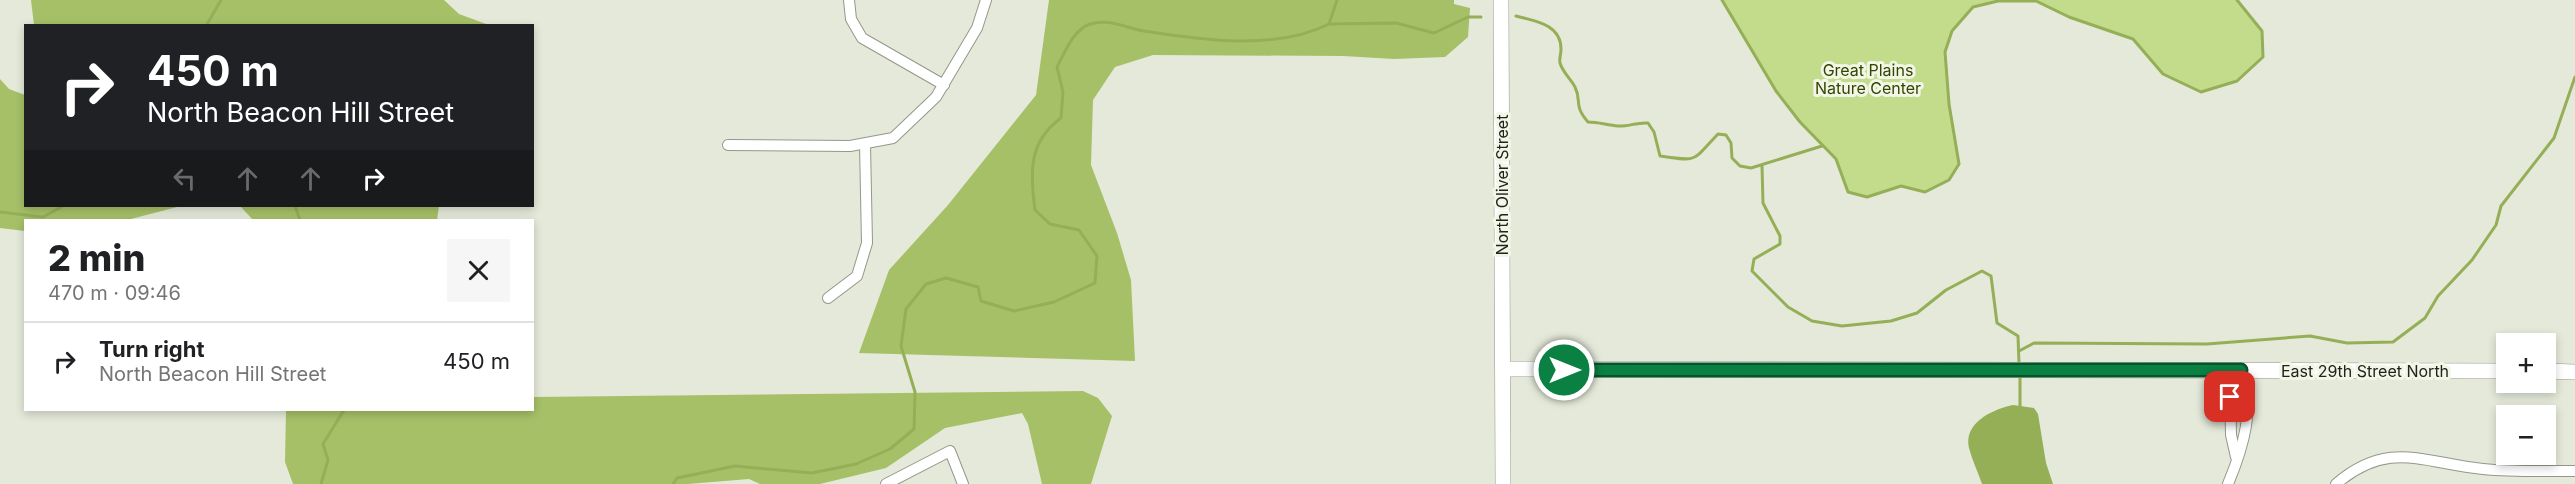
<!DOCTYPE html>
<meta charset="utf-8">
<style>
body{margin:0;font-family:Inter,sans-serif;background:#f6f6f6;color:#202124;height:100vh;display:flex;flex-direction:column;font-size:22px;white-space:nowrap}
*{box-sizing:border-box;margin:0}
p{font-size:20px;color:#757577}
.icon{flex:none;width:33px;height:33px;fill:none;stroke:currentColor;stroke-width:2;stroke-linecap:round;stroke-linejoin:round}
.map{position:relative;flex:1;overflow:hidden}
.side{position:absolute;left:24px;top:219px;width:510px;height:192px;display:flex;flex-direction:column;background:#fff;border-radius:0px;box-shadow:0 3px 9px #0003}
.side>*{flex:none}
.banner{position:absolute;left:24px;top:24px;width:510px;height:183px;border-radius:0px;box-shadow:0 3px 9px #0003;background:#202124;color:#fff;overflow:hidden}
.tools{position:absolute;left:2496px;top:333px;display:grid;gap:12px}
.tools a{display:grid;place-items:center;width:60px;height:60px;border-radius:0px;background:#fff;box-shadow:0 3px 9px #0003;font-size:30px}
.pin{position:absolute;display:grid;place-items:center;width:51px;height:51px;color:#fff;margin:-26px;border-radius:12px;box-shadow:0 3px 9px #0006}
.me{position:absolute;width:66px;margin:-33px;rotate:90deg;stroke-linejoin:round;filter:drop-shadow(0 0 4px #0008)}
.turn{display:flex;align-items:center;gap:21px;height:126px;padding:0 24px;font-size:27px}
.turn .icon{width:78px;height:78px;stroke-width:2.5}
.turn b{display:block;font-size:42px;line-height:51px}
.lanes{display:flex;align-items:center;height:57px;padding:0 24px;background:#0003;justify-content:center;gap:30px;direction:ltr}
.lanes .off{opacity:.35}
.round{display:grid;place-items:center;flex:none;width:63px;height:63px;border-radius:0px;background:#f6f6f6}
.overview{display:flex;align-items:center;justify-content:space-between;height:102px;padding:0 24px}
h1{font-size:36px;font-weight:800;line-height:45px}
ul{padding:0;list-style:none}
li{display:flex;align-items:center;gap:18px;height:78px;padding:0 24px;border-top:2px solid #e0e0e0}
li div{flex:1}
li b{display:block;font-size:22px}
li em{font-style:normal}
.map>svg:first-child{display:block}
.green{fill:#c3dc8c}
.forest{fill:#a6c068}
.water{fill:#95af57}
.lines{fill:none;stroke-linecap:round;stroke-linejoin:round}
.stream{stroke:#95af57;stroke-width:3}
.minor-casing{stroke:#93988a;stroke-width:12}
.secondary-casing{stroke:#93988a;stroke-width:16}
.minor{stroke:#fff;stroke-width:10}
.secondary{stroke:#fff;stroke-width:15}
.route-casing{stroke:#07532c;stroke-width:15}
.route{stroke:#0b8043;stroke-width:10}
.labels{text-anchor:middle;stroke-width:6;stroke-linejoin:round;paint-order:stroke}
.park-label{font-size:16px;fill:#354400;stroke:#f1f6e7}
.street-label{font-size:16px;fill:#21231d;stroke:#f1f6e7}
</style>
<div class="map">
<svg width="2575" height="484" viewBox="0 0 2575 484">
<rect width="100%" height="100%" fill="#e4e9d9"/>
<polygon class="green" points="1722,0 2237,0 2262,31 2263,57 2237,81 2201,92 2163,74 2133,39 2069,17 2036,1 1998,1 1973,7 1952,31 1945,52 1949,104 1959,164 1949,180 1925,192 1901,186 1867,197 1848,192 1836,159 1800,122 1776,91"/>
<g class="forest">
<polygon points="31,0 444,0 459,14 489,25 34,25"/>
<polygon points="1049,0 1454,0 1454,4 1470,8 1468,37 1445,57 1394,59 1343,56 1153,55 1115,67 1093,100 1091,165 1117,233 1131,280 1135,361 859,353 889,270 948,205 1036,95"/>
<polygon points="0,79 9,89 25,95 26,206 181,206 127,220 26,220 25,231 0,228"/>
<polygon points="240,206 439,206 437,220 253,220"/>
<polygon points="1083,391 1098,398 1112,416 1091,484 1042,484 1028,424 1022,413 945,428 886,468 820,484 760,484 749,479 688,484 293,484 285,462 286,410 532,410 533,397"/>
</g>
<path class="water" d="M2013,405L2034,408L2038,414L2046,463L2053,484H1982C1978,472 1972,460 1969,448C1963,423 1993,409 2013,405Z"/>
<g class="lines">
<g class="stream">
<polyline points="1722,0 1776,91 1800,122 1836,159 1848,192 1867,197 1901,186 1925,192 1949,180 1959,164 1949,104 1945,52 1952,31 1973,7 1998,1 2036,1 2069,17 2133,39 2163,74 2201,92 2237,81 2263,57 2262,31 2237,0"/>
<path d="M1516,16C1535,21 1561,24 1561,49C1561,55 1559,58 1560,63C1563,73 1571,79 1575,87C1582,101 1573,105 1588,122C1598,122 1607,125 1618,126C1627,127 1637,122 1648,123L1654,132L1660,156C1699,162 1692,161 1718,134L1726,135L1731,143L1732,158L1740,166L1751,168L1822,146"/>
<polyline points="1329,24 1396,23 1434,33 1468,17 1481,17"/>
<polyline points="206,26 221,0"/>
<polyline points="1762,166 1763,203 1780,236 1780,244 1754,259 1752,271 1788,307 1812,321 1842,326 1891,321 1917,313 1946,290 1982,271 1991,276 1997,323 2018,336 2019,364"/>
<polyline points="295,206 300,220"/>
<polyline points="0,212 43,217 63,206"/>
<polyline points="2019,351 2034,343 2207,344 2310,336 2347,343 2393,342 2425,318 2438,296 2472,260 2496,225 2501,206 2554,138 2575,77"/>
<polyline points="2020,374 2020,409"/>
<polyline points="321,484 328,460 323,444 344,410"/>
<path d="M673,484L677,478L735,466L812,473L856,464L890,449L914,429L915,392L901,346L906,309L926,284L946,278L978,287L981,301L1014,311L1054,302L1095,283L1097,256L1079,230L1050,224L1035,210C1030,173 1028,142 1061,118L1063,92L1057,67C1065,52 1073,30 1090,24C1110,18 1125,28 1144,31C1202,40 1275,51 1329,24L1337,0"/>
</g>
<defs>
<g id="minor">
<polyline points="849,0 851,19 862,38 944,85"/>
<polyline points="728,145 850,146 893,138 936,97 977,28 986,0"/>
<polyline points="828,298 857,276 867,243 865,144"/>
<polyline points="2236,457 2231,435 2230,386 2241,370"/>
<polyline points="886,484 950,451 963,484"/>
<path d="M2228,484C2243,448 2256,407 2241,370"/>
<path d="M2336,484C2389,439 2423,463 2483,469C2514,472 2544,471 2575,471"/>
</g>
<g id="secondary">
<polyline points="1501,0 1503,484"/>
<polyline points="1503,369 2506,371"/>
<polyline points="2546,371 2575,372"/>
</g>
</defs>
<use href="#minor" class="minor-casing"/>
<use href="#secondary" class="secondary-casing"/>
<use href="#minor" class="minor"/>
<use href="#secondary" class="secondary"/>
</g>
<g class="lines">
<defs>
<polyline id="route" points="1564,370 2241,370 2230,386 2230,397"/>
</defs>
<use href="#route" class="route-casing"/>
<use href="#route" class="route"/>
</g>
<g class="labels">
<g class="park-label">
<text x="1868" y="76">Great Plains<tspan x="1868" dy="18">Nature Center</tspan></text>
</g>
<g class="street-label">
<text transform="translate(1502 185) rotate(-90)" y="6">North Oliver Street</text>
<text x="2365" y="377">East 29th Street North</text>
</g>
</g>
</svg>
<div class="tools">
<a>+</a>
<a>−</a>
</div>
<div class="pin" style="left:2230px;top:397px;background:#d93025"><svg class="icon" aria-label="arrive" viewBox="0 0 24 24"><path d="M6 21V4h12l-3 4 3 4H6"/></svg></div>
<svg class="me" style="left:1564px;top:370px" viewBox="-20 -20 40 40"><circle r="17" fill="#0b8043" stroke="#fff" stroke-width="3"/><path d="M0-11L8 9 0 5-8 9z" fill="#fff"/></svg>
<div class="banner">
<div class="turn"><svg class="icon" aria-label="right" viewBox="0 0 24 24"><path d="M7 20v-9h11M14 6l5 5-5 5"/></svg><div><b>450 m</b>North Beacon Hill Street</div></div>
<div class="lanes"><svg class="icon off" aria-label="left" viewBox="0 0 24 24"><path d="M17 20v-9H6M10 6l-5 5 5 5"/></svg><svg class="icon off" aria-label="ahead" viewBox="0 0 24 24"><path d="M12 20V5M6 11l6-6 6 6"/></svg><svg class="icon off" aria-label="ahead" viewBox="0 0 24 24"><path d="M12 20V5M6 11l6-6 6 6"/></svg><svg class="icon" aria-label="right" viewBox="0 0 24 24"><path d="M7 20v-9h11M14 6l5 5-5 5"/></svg></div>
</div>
<section class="side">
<div class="overview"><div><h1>2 min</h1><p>470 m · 09:46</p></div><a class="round"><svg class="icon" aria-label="close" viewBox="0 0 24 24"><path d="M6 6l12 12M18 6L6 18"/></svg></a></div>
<ul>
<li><svg class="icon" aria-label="right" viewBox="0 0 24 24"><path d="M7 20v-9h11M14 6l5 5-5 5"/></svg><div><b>Turn right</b><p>North Beacon Hill Street</p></div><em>450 m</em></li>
</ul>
</section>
</div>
